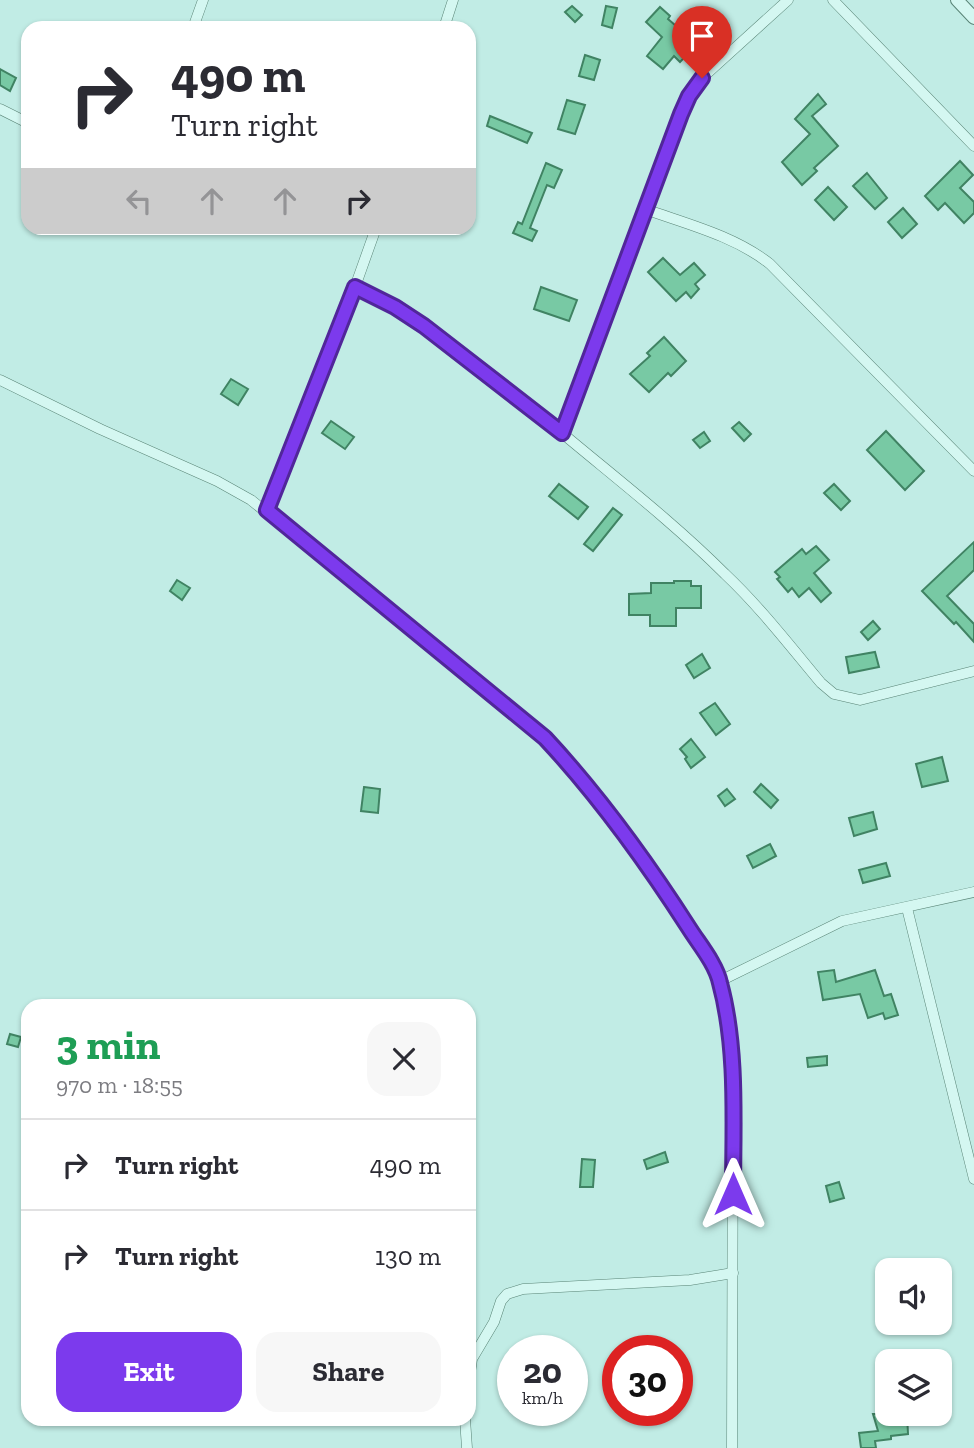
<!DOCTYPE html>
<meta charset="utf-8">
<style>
body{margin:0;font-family:"Zilla Slab",serif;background:#f7f7f7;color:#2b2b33;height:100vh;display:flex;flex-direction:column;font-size:26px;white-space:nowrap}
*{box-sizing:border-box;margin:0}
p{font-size:23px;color:#7c7c81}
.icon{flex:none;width:38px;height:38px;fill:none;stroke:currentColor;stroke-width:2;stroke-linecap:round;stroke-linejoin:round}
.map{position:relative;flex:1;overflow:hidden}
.details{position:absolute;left:21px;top:999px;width:455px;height:427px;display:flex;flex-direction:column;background:#fff;border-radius:21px;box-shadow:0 2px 5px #0004}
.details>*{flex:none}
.guide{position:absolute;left:21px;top:21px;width:455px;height:214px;border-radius:21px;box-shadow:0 2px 5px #0004;background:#fff;color:#2b2b33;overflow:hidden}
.fabs{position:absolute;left:875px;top:1258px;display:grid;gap:14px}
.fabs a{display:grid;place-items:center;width:77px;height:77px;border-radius:14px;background:#fff;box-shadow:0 2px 5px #0004;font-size:35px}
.speed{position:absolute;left:497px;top:1335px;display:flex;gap:14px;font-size:35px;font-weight:700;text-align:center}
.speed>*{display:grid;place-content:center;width:91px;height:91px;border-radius:50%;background:#fff;box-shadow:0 2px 5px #0004;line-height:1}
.speed small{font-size:18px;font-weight:400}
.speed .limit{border:10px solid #d22;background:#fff;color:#111}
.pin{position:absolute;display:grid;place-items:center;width:60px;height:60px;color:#fff;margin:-72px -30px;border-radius:50% 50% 50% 0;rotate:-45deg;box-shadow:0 0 7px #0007}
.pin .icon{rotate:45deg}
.me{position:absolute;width:77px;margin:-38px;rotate:0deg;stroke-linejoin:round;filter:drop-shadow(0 0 5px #0008)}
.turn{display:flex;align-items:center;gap:24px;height:147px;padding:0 35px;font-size:32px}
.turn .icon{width:91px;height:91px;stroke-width:2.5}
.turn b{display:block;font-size:49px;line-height:60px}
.lanes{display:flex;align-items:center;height:66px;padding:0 35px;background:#0003;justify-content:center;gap:35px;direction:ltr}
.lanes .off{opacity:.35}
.round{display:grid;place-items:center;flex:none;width:74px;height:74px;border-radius:21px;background:#f7f7f7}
.overview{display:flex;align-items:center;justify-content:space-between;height:119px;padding:0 35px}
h1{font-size:42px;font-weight:800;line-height:52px;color:#1e9e55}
.primary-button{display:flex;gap:14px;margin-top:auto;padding:14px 35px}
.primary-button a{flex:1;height:80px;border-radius:21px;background:#7c3aed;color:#fff;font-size:28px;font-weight:800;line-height:80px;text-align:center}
.primary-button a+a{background:#f7f7f7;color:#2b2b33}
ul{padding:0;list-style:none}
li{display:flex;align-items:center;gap:21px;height:91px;padding:0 35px;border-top:2px solid #e1e1e2}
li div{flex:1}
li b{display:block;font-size:26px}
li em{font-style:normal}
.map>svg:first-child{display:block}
.building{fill:#78c9a4;stroke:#408363;stroke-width:2}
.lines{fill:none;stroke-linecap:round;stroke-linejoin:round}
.minor-casing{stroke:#598476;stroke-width:11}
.tertiary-casing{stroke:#598476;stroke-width:14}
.minor{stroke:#d4f7f1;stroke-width:10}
.tertiary{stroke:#d4f7f1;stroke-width:12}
.route-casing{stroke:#51269a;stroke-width:18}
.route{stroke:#7c3aed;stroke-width:12}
</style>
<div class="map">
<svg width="974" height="1448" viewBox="0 0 974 1448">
<rect width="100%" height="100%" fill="#c1ece5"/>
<g class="building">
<polygon points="572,6 582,15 575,22 565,12"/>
<polygon points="606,6 617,8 612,28 602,25"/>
<polygon points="660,7 670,16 668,19 697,44 680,62 674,56 663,69 647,56 662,37 646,22"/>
<polygon points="716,39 723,47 716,53 709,45"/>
<polygon points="585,55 600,60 594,80 579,76"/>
<polygon points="0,69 16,78 10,91 0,85"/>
<polygon points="818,94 826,104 812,116 838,146 814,168 817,171 802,185 782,162 810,134 795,119"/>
<polygon points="567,100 585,105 575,134 558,129"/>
<polygon points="490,116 532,133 527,143 487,126"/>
<polygon points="960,161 973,175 960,188 974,202 974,213 964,223 945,203 938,210 925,196"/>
<polygon points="546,163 562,170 554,188 547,185 530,228 537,231 532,241 513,233 518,222 522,224"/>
<polygon points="867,173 887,198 875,209 853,186"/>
<polygon points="828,187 847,207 834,220 815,200"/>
<polygon points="903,208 917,224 902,238 888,222"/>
<polygon points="663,258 680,275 694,263 705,275 695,284 699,289 691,298 686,292 676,301 648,272"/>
<polygon points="541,287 577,300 569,321 534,309"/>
<polygon points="664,337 686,361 671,376 668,373 649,392 630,374 650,356 647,353"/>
<polygon points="231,379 248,389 238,405 221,394"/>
<polygon points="331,421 354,437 345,449 322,433"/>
<polygon points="739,422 751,434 744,441 732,428"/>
<polygon points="886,431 924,471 905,490 867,450"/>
<polygon points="704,432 710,441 700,448 693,440"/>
<polygon points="559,484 588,507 578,519 549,496"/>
<polygon points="834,484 850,501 841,510 824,493"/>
<polygon points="613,508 622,515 593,551 584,544"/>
<polygon points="974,542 974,570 947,596 974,624 974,642 956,622 954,624 922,591"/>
<polygon points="816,546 829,560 814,573 831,593 821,602 809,588 799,597 792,588 788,592 777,579 780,577 775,572 802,549 806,554"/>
<polygon points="177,580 190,588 182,600 170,591"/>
<polygon points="674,581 691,581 691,586 701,586 701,608 676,608 676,626 650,626 650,615 629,615 629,594 651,593 651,583 674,583"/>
<polygon points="873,621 880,629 868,640 861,632"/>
<polygon points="875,652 879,667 849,673 846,657"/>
<polygon points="702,654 710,668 694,678 686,665"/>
<polygon points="715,703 730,724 716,735 700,713"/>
<polygon points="691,739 705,757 691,768 685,759 687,757 680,749"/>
<polygon points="942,757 948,781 922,787 916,764"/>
<polygon points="761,784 778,800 771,808 754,792"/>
<polygon points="364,787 380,789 378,813 361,811"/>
<polygon points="727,789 735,799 725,806 718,796"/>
<polygon points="873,812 877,829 854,836 849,818"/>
<polygon points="770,844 776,856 753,868 747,856"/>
<polygon points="886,863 890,876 863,883 859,870"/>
<polygon points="834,970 836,982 875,970 884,996 891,994 898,1015 885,1019 883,1013 868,1018 860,994 823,1000 818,972"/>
<polygon points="10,1034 21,1037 18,1047 7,1044"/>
<polygon points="827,1056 827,1065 808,1067 807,1058"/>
<polygon points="665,1152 668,1162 647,1169 644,1160"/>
<polygon points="582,1159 595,1160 593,1187 580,1187"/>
<polygon points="839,1182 844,1198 830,1202 826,1186"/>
<polygon points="873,1414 907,1414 908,1434 891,1436 891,1439 875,1441 876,1448 861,1448 859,1433 878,1431"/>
</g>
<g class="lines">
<defs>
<g id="minor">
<path d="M788,0L702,78L689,96L562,433C617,479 674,523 725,574C760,607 790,646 821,683L834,694L860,700L974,671"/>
<polyline points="833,0 974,146"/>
<polyline points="193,28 203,0"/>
<polyline points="444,28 453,0"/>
<polyline points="0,109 28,123"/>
<path d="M645,209C687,224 735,236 770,264L974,471"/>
<path d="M355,287C432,326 495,380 562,433"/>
<path d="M0,380L100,429L217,481L251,500L545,738C612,811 671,895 720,981L842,921L974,892"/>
<polyline points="267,511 355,287 376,228"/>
<polyline points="907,908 974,1179"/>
<polyline points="720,981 733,1063 732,1448"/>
<polyline points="469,1381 472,1359 494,1322 501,1301 507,1294 523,1289 690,1280 733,1273"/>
<polyline points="465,1419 467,1448"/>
</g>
<polyline id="tertiary" points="957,0 974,18"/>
</defs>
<use href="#minor" class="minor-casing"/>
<use href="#tertiary" class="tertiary-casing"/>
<use href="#minor" class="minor"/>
<use href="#tertiary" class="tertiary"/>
</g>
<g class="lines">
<defs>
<path id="route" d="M702,78L689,96L681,114L562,433L424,326L395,307L355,287L267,510L545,738C599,796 646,861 689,928C699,944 716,964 720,983C738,1049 733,1127 733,1194"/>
</defs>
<use href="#route" class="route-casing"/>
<use href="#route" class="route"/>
</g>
</svg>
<div class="fabs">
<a><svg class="icon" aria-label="sound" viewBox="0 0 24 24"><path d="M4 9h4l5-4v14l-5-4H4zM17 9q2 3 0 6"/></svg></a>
<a><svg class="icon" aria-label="layers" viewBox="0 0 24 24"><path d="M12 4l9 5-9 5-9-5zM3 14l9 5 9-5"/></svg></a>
</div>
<div class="speed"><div>20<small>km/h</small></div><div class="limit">30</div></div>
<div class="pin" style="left:702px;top:78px;background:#d93025"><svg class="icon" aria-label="arrive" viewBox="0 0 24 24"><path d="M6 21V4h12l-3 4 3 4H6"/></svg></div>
<svg class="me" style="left:733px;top:1194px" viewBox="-20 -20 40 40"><path d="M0-17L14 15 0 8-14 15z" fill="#7c3aed" stroke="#fff" stroke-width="4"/></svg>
<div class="guide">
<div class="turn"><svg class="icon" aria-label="right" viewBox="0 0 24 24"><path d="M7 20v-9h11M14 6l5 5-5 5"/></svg><div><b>490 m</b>Turn right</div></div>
<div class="lanes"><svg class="icon off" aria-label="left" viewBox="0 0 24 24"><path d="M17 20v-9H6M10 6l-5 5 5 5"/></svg><svg class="icon off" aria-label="ahead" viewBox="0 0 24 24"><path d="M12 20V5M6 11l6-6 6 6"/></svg><svg class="icon off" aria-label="ahead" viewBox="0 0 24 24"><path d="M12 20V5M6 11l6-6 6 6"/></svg><svg class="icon" aria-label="right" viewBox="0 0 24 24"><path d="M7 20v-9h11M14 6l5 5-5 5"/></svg></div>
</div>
<section class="details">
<div class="overview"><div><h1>3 min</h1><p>970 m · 18:55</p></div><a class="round"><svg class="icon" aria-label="close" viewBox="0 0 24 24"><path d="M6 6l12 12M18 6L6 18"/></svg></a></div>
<ul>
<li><svg class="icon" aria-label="right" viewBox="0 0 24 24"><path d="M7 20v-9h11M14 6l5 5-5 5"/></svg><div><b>Turn right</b></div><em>490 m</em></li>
<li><svg class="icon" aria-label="right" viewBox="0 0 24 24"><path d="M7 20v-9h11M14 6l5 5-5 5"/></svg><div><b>Turn right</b></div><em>130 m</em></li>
</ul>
<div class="primary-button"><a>Exit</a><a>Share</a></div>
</section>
</div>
